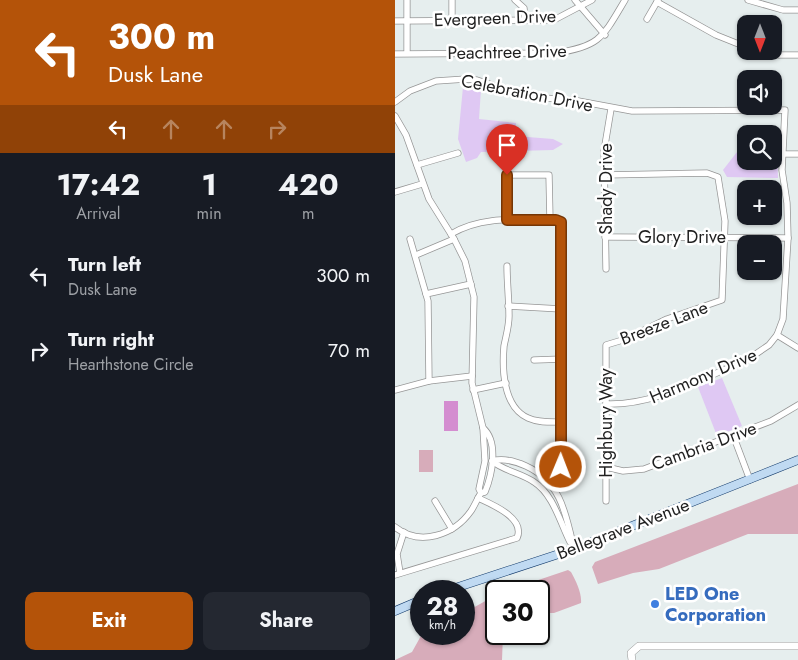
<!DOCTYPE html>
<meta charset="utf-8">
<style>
body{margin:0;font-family:Jost,sans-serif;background:#242831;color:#f1f3f6;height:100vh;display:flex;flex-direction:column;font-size:19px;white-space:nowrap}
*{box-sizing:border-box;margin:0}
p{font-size:16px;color:#9ea1a6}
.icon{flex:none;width:28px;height:28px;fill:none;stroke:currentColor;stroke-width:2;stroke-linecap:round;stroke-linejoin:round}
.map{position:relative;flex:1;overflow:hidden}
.drawer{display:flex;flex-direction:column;background:#171b24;width:395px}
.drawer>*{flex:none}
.banner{background:#b45309;color:#fff;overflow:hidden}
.needle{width:32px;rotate:180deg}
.controls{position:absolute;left:342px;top:15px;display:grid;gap:10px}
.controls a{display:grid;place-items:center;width:45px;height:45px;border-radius:10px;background:#171b24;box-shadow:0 1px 4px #0004;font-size:25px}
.speed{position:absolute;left:15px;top:580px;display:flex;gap:10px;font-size:25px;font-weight:700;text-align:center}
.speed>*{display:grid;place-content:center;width:65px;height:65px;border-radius:50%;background:#171b24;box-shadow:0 1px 4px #0004;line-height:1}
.speed small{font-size:12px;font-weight:400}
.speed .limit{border:2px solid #111;border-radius:8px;background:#fff;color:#111}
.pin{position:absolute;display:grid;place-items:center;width:42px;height:42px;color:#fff;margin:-51px -21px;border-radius:50% 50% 50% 0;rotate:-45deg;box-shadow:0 0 5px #0007}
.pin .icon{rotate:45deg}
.me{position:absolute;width:55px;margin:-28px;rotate:1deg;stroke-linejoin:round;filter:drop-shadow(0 0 4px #0008)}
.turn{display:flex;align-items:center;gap:18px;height:105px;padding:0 25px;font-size:22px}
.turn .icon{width:65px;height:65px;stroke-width:2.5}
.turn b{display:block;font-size:35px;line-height:42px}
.lanes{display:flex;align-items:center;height:48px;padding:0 25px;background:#0003;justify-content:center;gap:25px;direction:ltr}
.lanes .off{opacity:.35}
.eta{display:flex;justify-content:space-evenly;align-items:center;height:85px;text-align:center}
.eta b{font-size:30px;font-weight:700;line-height:35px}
.action{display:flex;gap:10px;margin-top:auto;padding:10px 25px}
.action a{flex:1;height:58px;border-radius:10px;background:#b45309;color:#fff;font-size:20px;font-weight:700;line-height:58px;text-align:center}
.action a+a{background:#242831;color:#f1f3f6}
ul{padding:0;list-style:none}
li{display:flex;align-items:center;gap:15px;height:75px;padding:0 25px}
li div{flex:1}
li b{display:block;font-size:19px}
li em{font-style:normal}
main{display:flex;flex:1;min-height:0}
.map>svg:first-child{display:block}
.park{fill:#dfc8f3}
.pitch{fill:#d48dd0}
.water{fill:#d7acba}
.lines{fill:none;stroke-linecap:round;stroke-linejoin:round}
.minor-casing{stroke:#969696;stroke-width:7}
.tertiary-casing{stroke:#969696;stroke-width:8}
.secondary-casing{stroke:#11396a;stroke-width:9}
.minor{stroke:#fff;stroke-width:5.5}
.tertiary{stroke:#fff;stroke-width:7}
.secondary{stroke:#c0daf2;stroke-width:8}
.route-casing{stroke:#753606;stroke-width:12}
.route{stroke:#b45309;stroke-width:9}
.shop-dot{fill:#3f7fe0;stroke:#fff;stroke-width:2}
.labels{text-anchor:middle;stroke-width:5;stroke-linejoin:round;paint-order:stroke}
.street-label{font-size:18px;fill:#1f1f1f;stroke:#fff}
.shop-label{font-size:18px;font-weight:bold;fill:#366cbe;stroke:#fff;text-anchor:start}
</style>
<main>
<section class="drawer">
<div class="banner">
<div class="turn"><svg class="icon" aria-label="left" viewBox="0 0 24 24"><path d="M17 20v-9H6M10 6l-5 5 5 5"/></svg><div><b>300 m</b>Dusk Lane</div></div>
<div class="lanes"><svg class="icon" aria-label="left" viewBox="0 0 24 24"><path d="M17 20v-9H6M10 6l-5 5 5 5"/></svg><svg class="icon off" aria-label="ahead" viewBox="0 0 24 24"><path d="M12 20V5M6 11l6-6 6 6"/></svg><svg class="icon off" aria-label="ahead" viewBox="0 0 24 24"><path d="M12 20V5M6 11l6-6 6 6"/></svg><svg class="icon off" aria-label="right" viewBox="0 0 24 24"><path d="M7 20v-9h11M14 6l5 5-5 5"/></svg></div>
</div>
<div class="eta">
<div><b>17:42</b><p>Arrival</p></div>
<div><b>1</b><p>min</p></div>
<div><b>420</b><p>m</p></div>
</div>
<ul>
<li><svg class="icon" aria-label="left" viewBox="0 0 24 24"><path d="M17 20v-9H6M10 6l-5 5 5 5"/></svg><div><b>Turn left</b><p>Dusk Lane</p></div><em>300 m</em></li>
<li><svg class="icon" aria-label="right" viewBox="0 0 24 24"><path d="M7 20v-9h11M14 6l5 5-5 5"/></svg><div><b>Turn right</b><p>Hearthstone Circle</p></div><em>70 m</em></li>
</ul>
<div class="action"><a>Exit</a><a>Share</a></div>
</section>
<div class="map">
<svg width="403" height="660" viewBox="0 0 403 660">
<rect width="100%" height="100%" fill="#e6eeee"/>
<g class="park">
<polygon points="68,87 86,89 84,119 121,123 120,136 158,139 168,144 158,150 86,152 82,158 71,162 63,139"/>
<polygon points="379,142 382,142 383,178 332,177 328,170 349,143 351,143 351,161 379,161"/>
<polygon points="327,378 347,426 322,436 303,387"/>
</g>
<rect class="pitch" x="49" y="401" width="14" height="30"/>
<g class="water">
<rect x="24" y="450" width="14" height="22"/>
<polygon points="403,484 403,534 353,534 264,569 238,573 203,584 197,567 200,562"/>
<path d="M173,570L176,572C181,581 187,593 186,603L159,613H144V591H111Z"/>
<polygon points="101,595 101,634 108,634 107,660 0,660 17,652 27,634 69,634 69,613"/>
</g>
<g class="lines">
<defs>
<g id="minor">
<polyline points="120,0 129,8 130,20"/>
<polyline points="180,0 210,35"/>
<polyline points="353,0 388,10 403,10"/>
<polyline points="262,2 321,35 351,47"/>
<polyline points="252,19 263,0"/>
<polyline points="57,20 57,0"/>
<polyline points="0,21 159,20 197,0"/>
<polyline points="369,51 383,55 403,55"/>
<polyline points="12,53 12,0"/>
<path d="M0,54L160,53C205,47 208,37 230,0"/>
<path d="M0,102L15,91L41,81L71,79L82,80L134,97L178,100L237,111L390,110L387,170L392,203L393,238L388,319L382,335L374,345L352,360C307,378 260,406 211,404"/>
<polyline points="0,116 11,135 34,199 59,239 70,261 79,297 77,383 88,428 90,461 84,489 86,493"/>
<polyline points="388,154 403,154"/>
<polyline points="22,165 63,153"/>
<polyline points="209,175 312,173 323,177 330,221 327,300 272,319 231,339 211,345 211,501"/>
<polyline points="0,192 27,184"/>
<polyline points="113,220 112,175 154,175 155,220"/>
<path d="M56,234C88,215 124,220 161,220L166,222V467"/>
<polyline points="210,237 393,238"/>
<polyline points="15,239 33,301 34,381"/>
<polyline points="21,255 59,239"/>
<path d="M112,266C112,283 114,299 114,316C114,326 111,336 109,346C107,369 108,407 133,418C144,423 156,422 167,422"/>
<polyline points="211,269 209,151 216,109"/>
<polyline points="31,294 76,284"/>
<polyline points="113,306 166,309"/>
<polyline points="382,335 403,348"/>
<polyline points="139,360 168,359"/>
<polyline points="0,390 34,381 77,376"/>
<polyline points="78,390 111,383"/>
<polyline points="338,435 355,480"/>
<path d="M97,461C108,458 120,461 131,466C166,482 171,514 179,549"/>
<path d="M97,461C109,471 126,473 139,482C158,494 165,522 175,542"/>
<polyline points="211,467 228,471 249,469 376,421 403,405"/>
<polyline points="40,501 57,529"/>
<path d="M0,527C25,547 59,535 76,511C80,505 82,499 86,493L90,492C97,475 104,442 88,428"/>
<polyline points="5,573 2,554 9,532"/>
<path d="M0,575L122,538C131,518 96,504 83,498"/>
</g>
<polyline id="tertiary" points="237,660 236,653 244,646 403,646"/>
<g id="secondary">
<polyline points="51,591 179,549 403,460"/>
<polyline points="0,611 26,600"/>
</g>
</defs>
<use href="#minor" class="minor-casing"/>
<use href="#tertiary" class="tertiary-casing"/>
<use href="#secondary" class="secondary-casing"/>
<use href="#minor" class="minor"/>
<use href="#tertiary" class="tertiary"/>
<use href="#secondary" class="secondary"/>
</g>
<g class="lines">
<defs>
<polyline id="route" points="112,175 112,220 161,220 166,222 166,467"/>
</defs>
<use href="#route" class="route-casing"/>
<use href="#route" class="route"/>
</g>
<circle class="shop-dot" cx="260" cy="604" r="5"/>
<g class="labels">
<g class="street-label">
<text transform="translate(100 18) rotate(-2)" y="6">Evergreen Drive</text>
<text transform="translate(112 52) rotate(-1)" y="6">Peachtree Drive</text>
<text transform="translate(132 93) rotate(11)" y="6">Celebration Drive</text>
<text transform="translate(211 189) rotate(-90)" y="6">Shady Drive</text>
<text x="287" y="243">Glory Drive</text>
<text transform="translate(269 323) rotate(-21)" y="6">Breeze Lane</text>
<text transform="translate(308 376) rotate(-23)" y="6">Harmony Drive</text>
<text transform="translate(211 423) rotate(-90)" y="6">Highbury Way</text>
<text transform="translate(309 446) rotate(-20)" y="6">Cambria Drive</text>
<text transform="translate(228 529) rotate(-21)" y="6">Bellegrave Avenue</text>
</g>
<g class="shop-label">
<text x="270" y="600">LED One<tspan x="270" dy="21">Corporation</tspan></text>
</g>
</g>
</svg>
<div class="controls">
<a><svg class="needle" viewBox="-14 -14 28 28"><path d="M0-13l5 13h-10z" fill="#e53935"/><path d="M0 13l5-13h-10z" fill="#9ea1a6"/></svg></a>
<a><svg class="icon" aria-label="sound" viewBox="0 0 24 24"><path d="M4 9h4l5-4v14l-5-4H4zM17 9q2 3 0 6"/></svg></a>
<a><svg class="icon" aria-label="search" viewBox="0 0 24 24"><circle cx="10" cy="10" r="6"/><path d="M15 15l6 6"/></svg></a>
<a>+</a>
<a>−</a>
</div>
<div class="speed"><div>28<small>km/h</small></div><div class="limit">30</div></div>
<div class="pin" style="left:112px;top:175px;background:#d93025"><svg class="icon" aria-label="arrive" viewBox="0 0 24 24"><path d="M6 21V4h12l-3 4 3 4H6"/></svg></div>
<svg class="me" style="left:166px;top:467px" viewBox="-20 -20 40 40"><circle r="17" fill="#b45309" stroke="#fff" stroke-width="3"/><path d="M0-11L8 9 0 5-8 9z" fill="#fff"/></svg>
</div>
</main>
